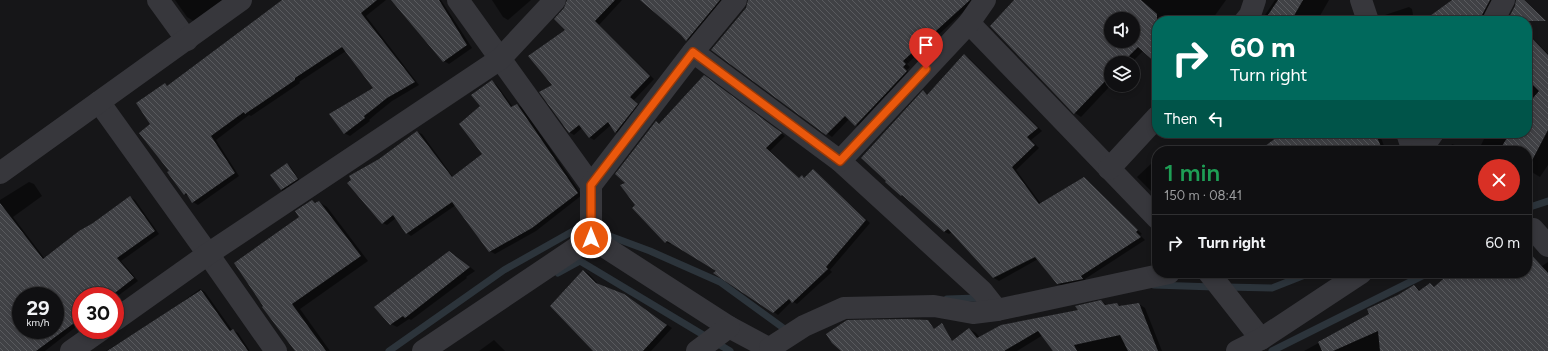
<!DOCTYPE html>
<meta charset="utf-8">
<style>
body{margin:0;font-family:Figtree,sans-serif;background:#1e1e20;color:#f1f3f6;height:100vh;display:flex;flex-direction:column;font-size:15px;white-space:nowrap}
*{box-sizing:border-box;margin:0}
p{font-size:13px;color:#9c9d9f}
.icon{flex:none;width:22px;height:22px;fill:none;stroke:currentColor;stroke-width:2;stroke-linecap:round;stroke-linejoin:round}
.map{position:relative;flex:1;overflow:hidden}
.sheet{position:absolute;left:1152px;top:146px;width:380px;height:132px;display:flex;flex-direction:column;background:#101012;border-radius:16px;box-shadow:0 2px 6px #0003,0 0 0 1px #303032}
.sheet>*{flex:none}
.guide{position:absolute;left:1152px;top:16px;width:380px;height:122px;border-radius:16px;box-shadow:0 2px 6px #0003,0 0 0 1px #303032;background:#00695c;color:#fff;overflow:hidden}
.controls{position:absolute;left:1104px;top:12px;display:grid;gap:8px}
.controls a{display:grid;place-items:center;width:36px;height:36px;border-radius:50%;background:#101012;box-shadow:0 2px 6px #0003,0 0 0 1px #303032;font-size:20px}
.speed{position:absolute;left:12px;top:287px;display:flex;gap:8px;font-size:20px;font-weight:700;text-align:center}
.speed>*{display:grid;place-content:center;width:52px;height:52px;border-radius:50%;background:#101012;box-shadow:0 2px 6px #0003,0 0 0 1px #303032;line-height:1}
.speed small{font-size:10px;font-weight:400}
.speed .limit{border:6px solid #d22;background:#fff;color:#111}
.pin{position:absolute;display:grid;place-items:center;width:34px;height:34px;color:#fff;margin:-41px -17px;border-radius:50% 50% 50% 0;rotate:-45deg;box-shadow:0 0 4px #0007}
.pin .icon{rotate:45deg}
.me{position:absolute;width:44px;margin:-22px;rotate:0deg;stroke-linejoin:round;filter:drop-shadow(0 0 3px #0008)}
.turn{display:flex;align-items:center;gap:14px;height:84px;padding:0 12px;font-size:18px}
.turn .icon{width:52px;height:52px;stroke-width:2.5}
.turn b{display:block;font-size:28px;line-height:34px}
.then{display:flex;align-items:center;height:38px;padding:0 12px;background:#0003;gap:8px;font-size:15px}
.round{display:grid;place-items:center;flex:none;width:42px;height:42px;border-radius:21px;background:#1e1e20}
.head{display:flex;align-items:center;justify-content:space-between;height:68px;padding:0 12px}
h1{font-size:24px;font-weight:600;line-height:30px;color:#1e9e55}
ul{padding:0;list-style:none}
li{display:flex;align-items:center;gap:12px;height:56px;padding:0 12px;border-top:1px solid #303032}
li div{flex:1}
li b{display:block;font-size:15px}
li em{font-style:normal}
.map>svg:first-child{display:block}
.shadow{fill:#0007;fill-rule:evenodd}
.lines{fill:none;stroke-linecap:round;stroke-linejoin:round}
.stream{stroke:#2c343b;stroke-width:7}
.building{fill:url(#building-back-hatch);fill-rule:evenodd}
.street{stroke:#37373c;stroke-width:22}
.route-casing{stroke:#983908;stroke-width:10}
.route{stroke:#ea580c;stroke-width:7}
</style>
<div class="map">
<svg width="1548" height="351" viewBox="0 0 1548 351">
<defs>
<pattern id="building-back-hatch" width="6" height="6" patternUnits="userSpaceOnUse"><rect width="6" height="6" fill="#404145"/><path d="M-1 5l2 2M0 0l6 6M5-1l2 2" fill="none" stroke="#595a5e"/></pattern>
</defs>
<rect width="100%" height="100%" fill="#161618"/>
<g class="shadow">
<polygon points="175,0 226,0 195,22 187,17"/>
<polygon points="285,0 386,0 366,16 419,85 392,101 377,113 369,120 370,121 350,136 344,133 375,88 346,51 299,82 300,83 251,116 249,115 216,140 239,176 198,205 193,202 190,197 184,194 171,171 151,124 165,85 168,86 256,21 255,20"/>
<polygon points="393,0 441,0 472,48 449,64 444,61"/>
<polygon points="492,0 531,0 508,20 503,17"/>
<polygon points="568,0 622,0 599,25 654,79 634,100 642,107 620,135 616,132 611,125 594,140 589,137 582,128 574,135 569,132 553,85 567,30"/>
<polygon points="642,0 727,0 691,43"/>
<polygon points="749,0 976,0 907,64 910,67 907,70 911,74 861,128 849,119 832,137 712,50 747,8"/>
<path d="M1015,0H1226L1211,21H1157V63L1143,51L1131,63H1111V85L1081,117L1075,113L991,26ZM1111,19H1133V41H1111Z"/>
<polygon points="1275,0 1329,0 1317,21 1261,21"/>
<polygon points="1454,0 1495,0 1485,21 1425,21"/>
<polygon points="1409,7 1412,9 1414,21 1386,21 1385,15"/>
<polygon points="1527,32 1548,54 1548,165 1540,177 1530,171 1527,175 1527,151 1478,151 1487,133 1527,133"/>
<polygon points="964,55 969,58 1042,131 1031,140 1039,148 1016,170 1041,204 1088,181 1142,234 1140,235 1145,240 1085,279 1087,281 1063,286 1058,284 1038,259 999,281 994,278 952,232 949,234 945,232 907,198 886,182 923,92 928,95"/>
<polygon points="708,79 785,136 770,151 800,179 802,176 805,178 813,170 817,173 870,223 830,270 832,272 797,304 792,301 778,315 718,270 672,243 670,244 666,242 636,206 627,183 660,124"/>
<polygon points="492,82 496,84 513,107 517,105 522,107 582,195 536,231 495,254 490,251 456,205 411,236 407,233 396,218 387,225 383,223 379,160 417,132 422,134 453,177 483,154 482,106"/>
<polygon points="1284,133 1379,133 1386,151 1261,151"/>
<polygon points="1452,144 1470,151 1449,151"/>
<polygon points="1154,161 1157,163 1157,197 1137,177"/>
<polygon points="287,164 290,166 300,181 285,192 281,190"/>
<path d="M29,182L34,184L42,196L13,217L45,259L130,197L135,200L159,234L121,261L138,281L115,298V296H81V323L45,351H0V200ZM21,296H55V330H21Z"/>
<polygon points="312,201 317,203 319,202 327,207 368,261 300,309 330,351 295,351 264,307 300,217"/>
<polygon points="455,255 475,271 466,277 467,278 411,320 409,319 397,327 391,324"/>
<polygon points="1535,260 1542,266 1548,262 1548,351 1304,351 1371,314 1414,286 1421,291 1430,284 1435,287 1452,273 1527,273 1527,261"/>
<polygon points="584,271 589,274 599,285 629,298 672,328 651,351 593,351"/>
<polygon points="200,289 205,292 232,330 238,333 250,351 106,351 166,314"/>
<polygon points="1101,301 1109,306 1117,304 1122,307 1139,304 1145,308 1162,351 1054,351 1043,335 1017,351 949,351 969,329 976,333 980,338 1080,311"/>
<polygon points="494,340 505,351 479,351"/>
</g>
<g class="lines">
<g class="stream">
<polyline points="1527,208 1548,201"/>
<polyline points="599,232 650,251 720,282 786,330 788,329"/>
<polyline points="558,273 580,261 730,351"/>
<polyline points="1154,285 1214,287"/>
<polyline points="1226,287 1272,288 1310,273"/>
<polyline points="947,299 977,298 982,300"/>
<polyline points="389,351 504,270 582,226 587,228"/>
<polyline points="1272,351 1428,273"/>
</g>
</g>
<g class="building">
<polygon points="282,0 377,0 361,13 415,82 387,98 372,110 364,116 365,118 344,134 329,114 373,88 342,47 295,78 295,80 245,114 244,112 211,136 235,173 192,203 186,193 184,195 167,172 169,171 139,133 150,124 136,103 165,83 167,86"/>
<polygon points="391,0 439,0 467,45 443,62"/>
<polygon points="567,0 615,0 595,21 650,76 630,97 638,104 615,133 608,122 589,138 579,125 569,133 539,92 552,85 528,56 565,30 554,19 564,8"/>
<polygon points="640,0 720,0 686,41 681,35"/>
<polygon points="748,0 970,0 903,61 906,64 903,67 907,71 855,126 845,116 826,135 711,50 746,8"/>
<path d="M1014,0H1141L1157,14V64L1138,47L1122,63H1111V75L1074,114L990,26ZM1111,19H1133V41H1111Z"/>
<polygon points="1278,0 1303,0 1291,21 1264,21"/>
<polygon points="1452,0 1490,0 1482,15 1481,21 1423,21"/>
<polygon points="1516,0 1524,0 1546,21 1507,21 1515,6"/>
<polygon points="1527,33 1548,55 1548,130 1527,170 1527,151 1499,151 1510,133 1527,133 1527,105 1539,91 1527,79"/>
<polygon points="964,54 1038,128 1027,137 1035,145 1012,167 1039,204 1084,177 1138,230 1136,232 1141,237 1081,276 1083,279 1057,284 1035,257 993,278 948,229 944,232 902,195 901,196 885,182 886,181 861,158 923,90 927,95"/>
<polygon points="704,75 782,133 766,148 799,178 802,175 804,178 813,169 866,220 826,267 828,269 792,303 789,299 773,313 713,273 716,271 667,241 665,243 632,208 635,205 620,185 625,183 615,174 656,121 659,124"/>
<polygon points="492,80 511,107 517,104 578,193 532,228 489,252 452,202 406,234 393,215 382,224 347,183 351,180 349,176 379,159 417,131 452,177 482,154 459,124 480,106 471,95"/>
<polygon points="1282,133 1375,133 1383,151 1259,151"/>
<polygon points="287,163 298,179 281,190 270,175"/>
<path d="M130,196L155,231L117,258L134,278L111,296H81V318L36,351H0V203L43,259L79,231L93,223ZM21,296H55V330H21Z"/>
<polygon points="312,200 315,203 319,201 361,256 292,304 326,351 295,351 262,307 263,306 234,263 299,217 295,211"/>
<polygon points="1527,250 1548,273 1548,351 1380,351 1378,331 1333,351 1322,351 1318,342 1369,314 1367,309 1398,295 1414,285 1419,291 1430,283 1434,287 1450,273 1527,273"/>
<polygon points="449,251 470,267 405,318 403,316 390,325 374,307"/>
<polygon points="583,270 596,283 624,294 667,325 643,351 593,351 550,306"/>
<polygon points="201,290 230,331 233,329 248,351 107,351"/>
<polygon points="1101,300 1105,305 1117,303 1119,306 1139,303 1158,351 1128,351 1120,335 1074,345 1077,351 1053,351 1038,331 1004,351 841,351 832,343 826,334 847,320 905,319 928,320 934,329 942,323 952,341 969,328 977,338 1001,325 1078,310 1075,306"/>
</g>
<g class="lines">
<g class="street">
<polyline points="158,0 187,40"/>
<polyline points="458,0 591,185 591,238"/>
<polyline points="1361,0 1368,21"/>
<polyline points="1245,21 1250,15 1255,0"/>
<polyline points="1493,21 1504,0"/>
<polyline points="969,23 1157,218"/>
<polyline points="693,52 840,161 982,291 997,310"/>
<polyline points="99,102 208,254 276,351"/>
<polyline points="1407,133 1413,151"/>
<polyline points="1420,151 1433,133"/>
<polyline points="840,161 969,23 985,0"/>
<polyline points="1109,169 1157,117"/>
<polyline points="0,173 241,0"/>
<polyline points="591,185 693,52 736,0"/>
<polyline points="1533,229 1548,246"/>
<polyline points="591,238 729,327 774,351"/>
<polyline points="1209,273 1261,339"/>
<polyline points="115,320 208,254 500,59 555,0"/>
<polyline points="770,348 804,326 844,308 934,306 973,313 997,310 1169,273"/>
<polyline points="71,351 101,330"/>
<polyline points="423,351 591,238"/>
<polyline points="697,351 729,327"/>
<polyline points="1237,351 1261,339 1361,273"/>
</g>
</g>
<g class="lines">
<defs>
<polyline id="route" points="591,238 591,185 693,52 840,161 926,69"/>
</defs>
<use href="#route" class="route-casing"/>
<use href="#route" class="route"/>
</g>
</svg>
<div class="controls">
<a><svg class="icon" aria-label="sound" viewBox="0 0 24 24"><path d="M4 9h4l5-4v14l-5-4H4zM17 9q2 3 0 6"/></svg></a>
<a><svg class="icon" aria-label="layers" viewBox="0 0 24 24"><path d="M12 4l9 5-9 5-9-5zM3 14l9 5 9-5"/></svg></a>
</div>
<div class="speed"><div>29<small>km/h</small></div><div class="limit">30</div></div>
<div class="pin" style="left:926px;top:69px;background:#d93025"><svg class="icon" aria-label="arrive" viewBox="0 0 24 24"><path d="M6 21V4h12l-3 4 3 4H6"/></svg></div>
<svg class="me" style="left:591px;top:238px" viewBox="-20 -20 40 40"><circle r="17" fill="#ea580c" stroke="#fff" stroke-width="3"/><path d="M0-11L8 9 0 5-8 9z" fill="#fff"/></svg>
<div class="guide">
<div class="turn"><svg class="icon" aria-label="right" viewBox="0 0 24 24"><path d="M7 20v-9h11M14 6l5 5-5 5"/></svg><div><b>60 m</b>Turn right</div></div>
<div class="then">Then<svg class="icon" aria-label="left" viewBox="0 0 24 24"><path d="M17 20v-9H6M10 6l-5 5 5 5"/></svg></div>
</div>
<section class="sheet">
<div class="head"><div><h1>1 min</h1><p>150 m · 08:41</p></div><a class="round" style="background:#d93025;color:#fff"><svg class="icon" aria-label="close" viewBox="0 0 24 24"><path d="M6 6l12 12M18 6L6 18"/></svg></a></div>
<ul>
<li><svg class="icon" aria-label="right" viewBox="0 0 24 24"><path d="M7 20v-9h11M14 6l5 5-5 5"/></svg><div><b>Turn right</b></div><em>60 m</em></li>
</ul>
</section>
</div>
